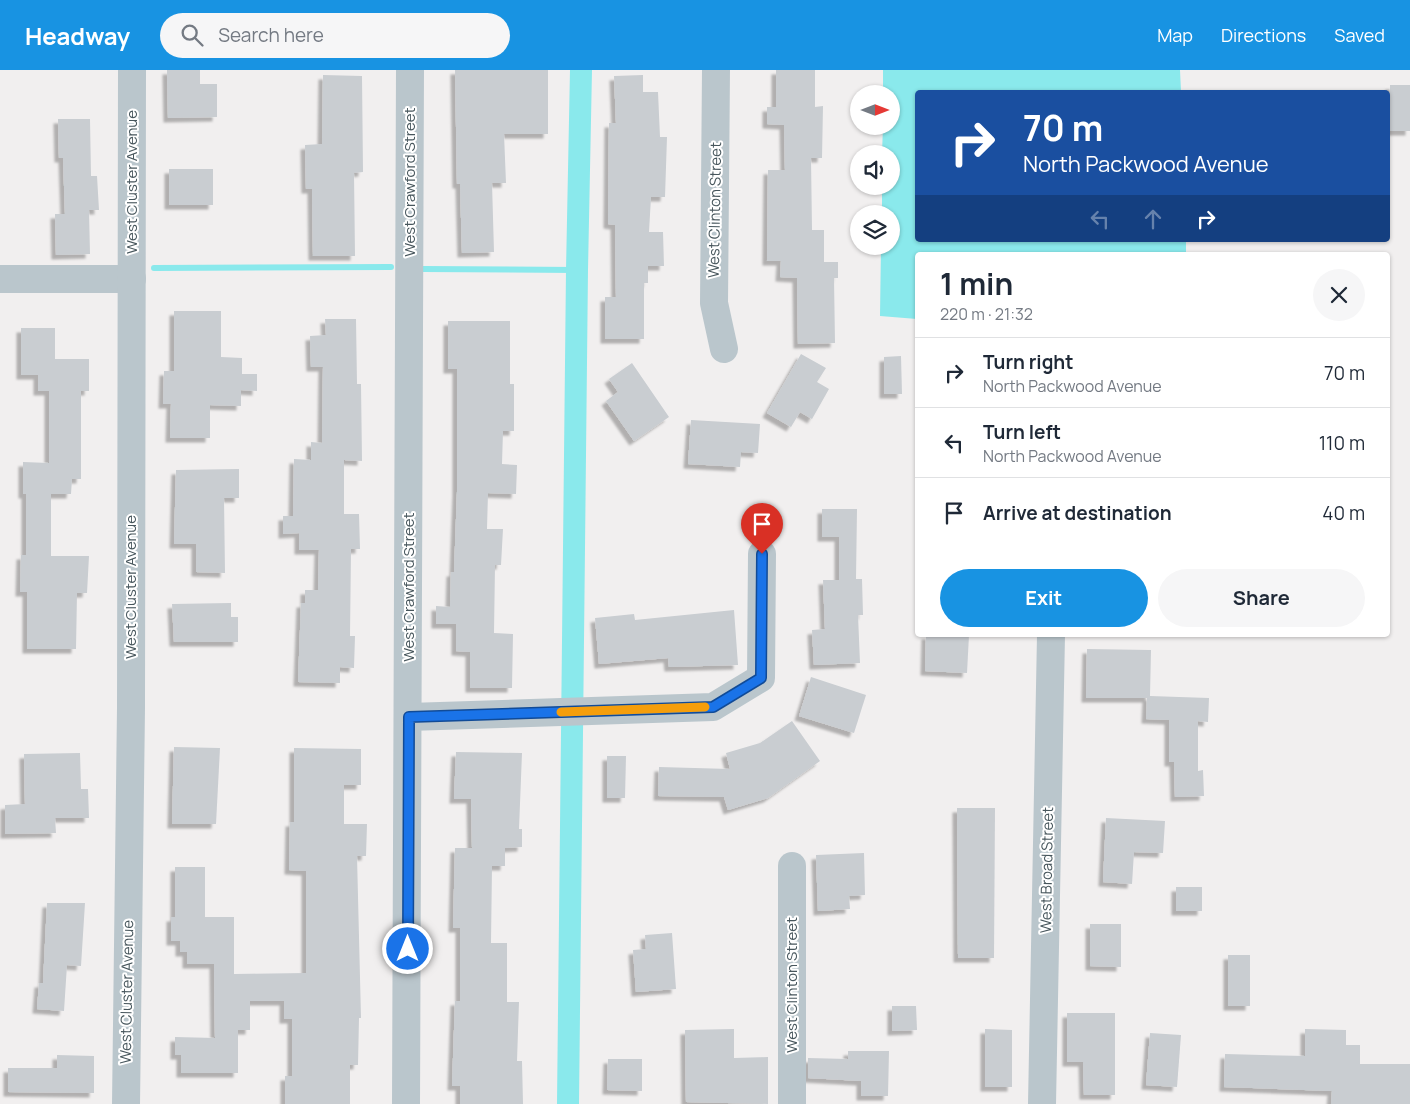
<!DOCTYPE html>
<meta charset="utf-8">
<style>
body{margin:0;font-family:Manrope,sans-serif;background:#f6f6f7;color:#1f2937;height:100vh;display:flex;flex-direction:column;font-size:19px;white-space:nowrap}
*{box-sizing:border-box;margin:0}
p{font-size:16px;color:#747a83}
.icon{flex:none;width:28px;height:28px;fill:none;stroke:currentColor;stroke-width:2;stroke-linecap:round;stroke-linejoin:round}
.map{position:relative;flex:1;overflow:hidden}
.panel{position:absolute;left:915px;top:182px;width:475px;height:385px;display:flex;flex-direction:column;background:#fff;border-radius:5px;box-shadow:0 1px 4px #0004}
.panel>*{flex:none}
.banner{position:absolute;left:915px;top:20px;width:475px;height:152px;border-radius:5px;box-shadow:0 1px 4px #0004;background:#1a4fa0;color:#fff;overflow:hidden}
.needle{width:32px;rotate:90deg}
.buttons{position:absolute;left:850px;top:15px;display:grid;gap:10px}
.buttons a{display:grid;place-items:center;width:50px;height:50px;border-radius:50%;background:#fff;box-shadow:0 1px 4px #0004;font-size:25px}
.pin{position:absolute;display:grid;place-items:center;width:42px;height:42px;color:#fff;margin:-51px -21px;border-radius:50% 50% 50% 0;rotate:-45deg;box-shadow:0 0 5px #0007}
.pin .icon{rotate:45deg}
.me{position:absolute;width:55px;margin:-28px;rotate:0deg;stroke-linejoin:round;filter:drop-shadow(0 0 4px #0008)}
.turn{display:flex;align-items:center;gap:18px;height:105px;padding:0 25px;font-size:22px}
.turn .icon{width:65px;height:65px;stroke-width:2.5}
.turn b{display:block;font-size:35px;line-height:42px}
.lanes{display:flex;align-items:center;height:48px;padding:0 25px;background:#0003;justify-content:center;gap:25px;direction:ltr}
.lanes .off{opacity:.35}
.round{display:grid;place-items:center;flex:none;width:52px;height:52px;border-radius:26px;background:#f6f6f7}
.head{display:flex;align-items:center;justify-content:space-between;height:85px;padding:0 25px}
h1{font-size:30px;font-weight:700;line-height:38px}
.button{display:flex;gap:10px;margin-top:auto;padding:10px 25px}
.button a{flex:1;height:58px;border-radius:30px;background:#1893e2;color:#fff;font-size:20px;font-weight:700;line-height:58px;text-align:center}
.button a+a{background:#f6f6f7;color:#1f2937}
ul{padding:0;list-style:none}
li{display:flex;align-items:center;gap:15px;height:70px;padding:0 25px;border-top:1px solid #e0e1e3}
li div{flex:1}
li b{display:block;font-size:19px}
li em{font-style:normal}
header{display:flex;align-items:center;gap:30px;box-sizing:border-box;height:70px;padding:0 25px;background:#1893e2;color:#fff}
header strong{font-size:24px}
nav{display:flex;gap:28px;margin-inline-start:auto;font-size:18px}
.search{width:350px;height:45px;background:#f6f6f7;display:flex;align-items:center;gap:12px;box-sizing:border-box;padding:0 18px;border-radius:28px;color:#747a83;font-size:19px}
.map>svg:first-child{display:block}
.water{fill:#8ae9ec}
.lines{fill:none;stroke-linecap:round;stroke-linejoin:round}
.stream{stroke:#8ae9ec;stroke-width:6}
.canal{stroke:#8ae9ec;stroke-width:22}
.building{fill:#c9cdd1;filter:url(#shadow)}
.minor{stroke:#bac6cc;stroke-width:28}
.route-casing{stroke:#114b97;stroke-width:12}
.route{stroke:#1a73e8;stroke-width:9}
.slow{stroke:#f59e0b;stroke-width:9}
.labels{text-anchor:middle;stroke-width:4;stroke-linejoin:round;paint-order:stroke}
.street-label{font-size:15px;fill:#47565c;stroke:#fff}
</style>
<header>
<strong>Headway</strong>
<div class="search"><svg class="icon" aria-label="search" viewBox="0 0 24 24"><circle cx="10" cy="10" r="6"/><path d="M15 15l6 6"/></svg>Search here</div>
<nav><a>Map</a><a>Directions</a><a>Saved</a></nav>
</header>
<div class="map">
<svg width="1410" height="1034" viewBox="0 0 1410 1034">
<defs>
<filter id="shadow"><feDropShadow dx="-4.5" dy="4.5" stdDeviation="1" flood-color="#0004"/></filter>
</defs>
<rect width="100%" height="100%" fill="#f1efef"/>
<polygon class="water" points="883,0 1180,0 1181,22 918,22 918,170 1186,170 1186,185 918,185 917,249 880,246 881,176 891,176 891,144 882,144 882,116 891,116 891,84 882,84 883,56 891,56 891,24 883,24"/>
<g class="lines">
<g class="stream">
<polyline points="154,198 391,197"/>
<polyline points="423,199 577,200"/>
</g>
<polyline class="canal" points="568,1034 577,200 581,0"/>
</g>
<g class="building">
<polygon points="167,0 200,0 200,14 217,14 217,47 168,48"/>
<polygon points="455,0 548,0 548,64 504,64 506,113 492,113 494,182 462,183 460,114 457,114"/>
<polygon points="776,0 815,0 815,37 823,36 822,88 811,88 812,160 824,160 824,192 838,192 838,208 834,208 835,273 798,274 797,208 780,207 781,191 767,191 768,100 785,100 784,55 767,54 767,37 776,37"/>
<polygon points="323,5 362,6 363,102 354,103 355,186 313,186 312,119 306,119 305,75 322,74"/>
<polygon points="643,5 643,22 658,22 660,67 667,67 665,127 651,127 649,162 663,162 664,196 648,196 648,213 644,213 644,269 605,269 605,227 616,227 615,155 608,154 609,53 616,53 614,6"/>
<polygon points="1390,15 1410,15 1410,61 1389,61"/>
<polygon points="58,49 90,49 91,106 97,106 99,140 89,140 90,184 56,185 55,144 65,144 63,88 59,88"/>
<rect x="169" y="99" width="44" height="36"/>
<polygon points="174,241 221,241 221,287 242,288 242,304 257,304 257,321 241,320 241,336 210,335 210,368 170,368 171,334 163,334 164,301 174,301"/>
<polygon points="325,249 356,249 357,314 361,314 362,391 344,390 344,444 359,444 360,479 351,479 350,566 355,566 354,598 340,597 340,613 298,612 301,533 305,533 305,520 318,520 319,480 299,480 299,463 283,464 283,446 293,446 294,389 311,390 311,372 322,373 323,297 311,297 310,266 326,265"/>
<polygon points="448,251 510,251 510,314 514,314 514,361 503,361 502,394 517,395 516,424 488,423 487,459 503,459 501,495 495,495 494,563 513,564 512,618 470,618 470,582 456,581 456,554 436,554 436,536 450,537 451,502 454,502 457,422 457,299 448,299"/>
<polygon points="21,258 55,258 55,289 89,289 89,321 81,321 81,409 72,409 71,424 51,424 51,486 89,486 87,523 77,523 76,579 27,579 27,522 20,522 21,485 26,485 26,424 23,424 23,392 49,393 49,321 38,321 38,305 21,305"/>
<polygon points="801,284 826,298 817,312 829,319 812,349 800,342 791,357 767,343"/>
<polygon points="901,286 902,324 884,324 884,287"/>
<polygon points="632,293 669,347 634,371 606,331 618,322 609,309"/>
<polygon points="691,350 760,354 758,383 741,382 740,397 688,394"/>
<polygon points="239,399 239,428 224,428 225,503 196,502 196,474 174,474 176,400"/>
<polygon points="822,439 857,439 856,509 862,509 863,545 858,545 860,593 814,595 812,560 825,559 823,510 839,510 839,467 822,467"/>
<polygon points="231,533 231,547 238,547 238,572 174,572 172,534"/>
<polygon points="734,540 738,595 669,597 668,588 599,594 595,548 634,544 635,550"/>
<polygon points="926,565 969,565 967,603 925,601"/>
<polygon points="1087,579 1151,580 1150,626 1209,628 1208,652 1198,651 1198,701 1203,700 1204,726 1175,727 1174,692 1169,692 1169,650 1146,649 1147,628 1086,628"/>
<polygon points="811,607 866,625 854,663 799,646"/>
<polygon points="792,651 820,691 768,728 728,740 724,727 658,726 659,697 730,699 726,683 760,673"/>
<polygon points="174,677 220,678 216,754 172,754"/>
<polygon points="294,678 361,679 361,715 344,715 344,754 367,754 366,786 357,786 361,948 359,948 358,995 350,995 350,1034 285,1034 285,1006 292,1006 292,949 284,949 284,931 250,931 250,960 238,960 238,1003 181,1003 181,985 175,985 175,967 215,968 214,894 187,894 187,882 180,882 180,871 171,871 171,847 175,847 175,797 205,797 205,847 234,847 234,904 306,903 306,801 289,800 290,752 294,752"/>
<polygon points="456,682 522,683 519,759 522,759 522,777 505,778 505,796 492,796 491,873 507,873 507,932 519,932 517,991 522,991 523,1034 460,1034 460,1016 452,1016 455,931 460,931 460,858 453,858 455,778 472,778 471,729 454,729"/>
<polygon points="80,683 81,719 88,719 89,748 55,748 56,763 5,764 5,735 25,734 24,684"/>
<polygon points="607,686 626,686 625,728 607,728"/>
<polygon points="957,738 995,738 994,888 958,888"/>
<polygon points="1106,748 1165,751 1163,783 1134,782 1132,814 1103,812"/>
<polygon points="864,783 865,825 849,826 850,839 818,841 816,785"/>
<rect x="1176" y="817" width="26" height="24"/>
<polygon points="47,833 85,833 81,896 67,895 64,941 37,939 39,913 43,913"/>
<polygon points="1090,854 1121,854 1121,897 1090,896"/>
<polygon points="672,863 676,919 636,922 633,880 646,879 645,865"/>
<rect x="1228" y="885" width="22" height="51"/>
<polygon points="892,936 916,936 917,960 892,961"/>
<polygon points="1067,943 1115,943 1115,1025 1084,1025 1083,992 1067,992"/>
<polygon points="734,959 734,988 768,987 768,1034 686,1032 685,960"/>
<polygon points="985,959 1012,960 1012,1017 985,1017"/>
<polygon points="1305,959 1346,960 1346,975 1360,975 1360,994 1410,994 1410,1034 1331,1034 1332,1021 1224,1017 1225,984 1305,986"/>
<polygon points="1150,963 1181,965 1177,1017 1146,1015"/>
<polygon points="848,981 889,981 888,1026 861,1026 861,1011 808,1008 808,988 848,989"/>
<polygon points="57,985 94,986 94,1023 8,1022 8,998 57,998"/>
<polygon points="608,989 642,989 642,1021 607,1020"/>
</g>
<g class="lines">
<g class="minor">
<polyline points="716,0 714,233 724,279"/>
<polyline points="0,209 132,209"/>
<polyline points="409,647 713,637 761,608 762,484"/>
<polyline points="792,796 792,1034"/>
<polyline points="126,1034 131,638 132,0"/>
<polyline points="406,1034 410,0"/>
<polyline points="1042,1034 1051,565"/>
</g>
</g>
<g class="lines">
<defs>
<polyline id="route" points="408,879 409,647 713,637 761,608 762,484"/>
</defs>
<use href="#route" class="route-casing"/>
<use href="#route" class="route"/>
<polyline class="slow" points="561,642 705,637"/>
</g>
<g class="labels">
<g class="street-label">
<text transform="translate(132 112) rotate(-90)" y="5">West Cluster Avenue</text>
<text transform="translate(410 112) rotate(-90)" y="5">West Crawford Street</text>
<text transform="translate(715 140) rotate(-89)" y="5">West Clinton Street</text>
<text transform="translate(131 517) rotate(-90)" y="5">West Cluster Avenue</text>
<text transform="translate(409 517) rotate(-90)" y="5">West Crawford Street</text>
<text transform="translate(1047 800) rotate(-89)" y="5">West Broad Street</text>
<text transform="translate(792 915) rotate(-90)" y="5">West Clinton Street</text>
<text transform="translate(127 922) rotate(-89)" y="5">West Cluster Avenue</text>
</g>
</g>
</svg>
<div class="buttons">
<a><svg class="needle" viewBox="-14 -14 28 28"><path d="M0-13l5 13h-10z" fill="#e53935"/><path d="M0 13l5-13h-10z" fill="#747a83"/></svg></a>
<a><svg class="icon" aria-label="sound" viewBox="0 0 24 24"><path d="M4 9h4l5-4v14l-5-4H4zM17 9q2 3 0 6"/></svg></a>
<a><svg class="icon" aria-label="layers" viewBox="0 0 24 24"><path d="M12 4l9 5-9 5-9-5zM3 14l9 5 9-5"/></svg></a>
</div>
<div class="pin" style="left:762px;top:484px;background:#d93025"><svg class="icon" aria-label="arrive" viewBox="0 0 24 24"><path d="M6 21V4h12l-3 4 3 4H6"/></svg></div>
<svg class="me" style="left:408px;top:879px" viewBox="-20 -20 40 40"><circle r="17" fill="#1a73e8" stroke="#fff" stroke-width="3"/><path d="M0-11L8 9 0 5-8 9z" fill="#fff"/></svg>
<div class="banner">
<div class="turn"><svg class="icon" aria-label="right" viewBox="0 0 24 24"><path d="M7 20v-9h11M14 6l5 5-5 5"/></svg><div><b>70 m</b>North Packwood Avenue</div></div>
<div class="lanes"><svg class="icon off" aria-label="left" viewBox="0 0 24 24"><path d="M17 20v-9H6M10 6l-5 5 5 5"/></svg><svg class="icon off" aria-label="ahead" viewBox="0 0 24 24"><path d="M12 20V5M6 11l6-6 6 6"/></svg><svg class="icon" aria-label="right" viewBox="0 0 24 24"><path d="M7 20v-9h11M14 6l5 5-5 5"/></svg></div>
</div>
<section class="panel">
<div class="head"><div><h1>1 min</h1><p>220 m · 21:32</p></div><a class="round"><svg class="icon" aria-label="close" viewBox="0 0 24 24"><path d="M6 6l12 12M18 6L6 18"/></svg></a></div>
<ul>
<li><svg class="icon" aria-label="right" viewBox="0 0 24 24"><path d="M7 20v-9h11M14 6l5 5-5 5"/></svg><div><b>Turn right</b><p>North Packwood Avenue</p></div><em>70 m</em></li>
<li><svg class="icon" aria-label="left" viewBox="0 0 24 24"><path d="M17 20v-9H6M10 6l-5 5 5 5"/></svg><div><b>Turn left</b><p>North Packwood Avenue</p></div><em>110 m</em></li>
<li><svg class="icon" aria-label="arrive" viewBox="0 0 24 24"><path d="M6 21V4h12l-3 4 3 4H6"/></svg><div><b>Arrive at destination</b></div><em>40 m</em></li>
</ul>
<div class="button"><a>Exit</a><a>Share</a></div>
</section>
</div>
